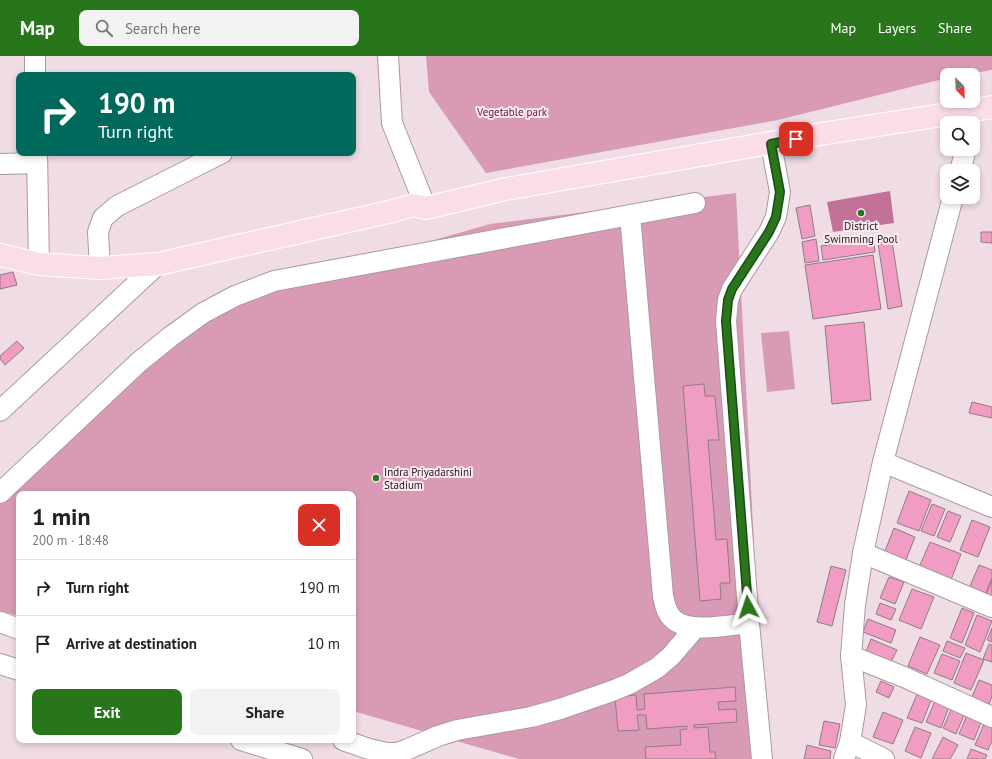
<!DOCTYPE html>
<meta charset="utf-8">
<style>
body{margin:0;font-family:"PT Sans",sans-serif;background:#f2f2f2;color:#222;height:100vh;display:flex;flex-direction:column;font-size:15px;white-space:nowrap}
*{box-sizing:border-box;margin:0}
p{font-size:13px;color:#767676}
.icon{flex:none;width:22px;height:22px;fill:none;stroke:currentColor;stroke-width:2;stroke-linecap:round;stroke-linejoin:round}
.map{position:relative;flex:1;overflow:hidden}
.panel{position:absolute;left:16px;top:435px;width:340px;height:252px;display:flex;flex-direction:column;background:#fff;border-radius:8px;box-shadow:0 2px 6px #0003}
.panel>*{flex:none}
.hud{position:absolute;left:16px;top:16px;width:340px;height:84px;border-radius:8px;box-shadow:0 2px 6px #0003;background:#00695c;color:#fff;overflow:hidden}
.needle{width:26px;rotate:156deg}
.fabs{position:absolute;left:940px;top:12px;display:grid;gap:8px}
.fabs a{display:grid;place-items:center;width:40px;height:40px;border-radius:8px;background:#fff;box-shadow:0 2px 6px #0003;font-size:20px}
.pin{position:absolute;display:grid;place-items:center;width:34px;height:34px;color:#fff;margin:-17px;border-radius:8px;box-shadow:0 2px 6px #0006}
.me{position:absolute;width:44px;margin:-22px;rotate:355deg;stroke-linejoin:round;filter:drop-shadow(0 0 3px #0008)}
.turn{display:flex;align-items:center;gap:14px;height:84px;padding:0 16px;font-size:18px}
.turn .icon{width:52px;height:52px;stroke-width:2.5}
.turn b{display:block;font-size:28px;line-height:34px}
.round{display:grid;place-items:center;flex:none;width:42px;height:42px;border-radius:8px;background:#f2f2f2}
.headline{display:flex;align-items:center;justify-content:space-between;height:68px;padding:0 16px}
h1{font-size:24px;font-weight:700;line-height:30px}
.cta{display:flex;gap:8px;margin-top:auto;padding:8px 16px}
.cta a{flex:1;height:46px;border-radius:8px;background:#29751b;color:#fff;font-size:16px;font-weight:700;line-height:46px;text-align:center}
.cta a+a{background:#f2f2f2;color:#222}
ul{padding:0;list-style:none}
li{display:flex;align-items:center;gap:12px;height:56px;padding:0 16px;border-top:1px solid #e0e0e0}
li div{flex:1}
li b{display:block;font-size:15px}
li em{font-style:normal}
header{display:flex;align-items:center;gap:24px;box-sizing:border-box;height:56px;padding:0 20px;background:#29751b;color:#fff}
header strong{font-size:19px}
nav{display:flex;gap:22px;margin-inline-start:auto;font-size:14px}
.search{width:280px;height:36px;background:#f2f2f2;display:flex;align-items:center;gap:10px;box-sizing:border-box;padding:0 14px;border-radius:8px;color:#767676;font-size:15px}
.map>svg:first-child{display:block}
.green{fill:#d99ab6}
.water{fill:#c27197}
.building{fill:#f19dc3;stroke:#8e7d84}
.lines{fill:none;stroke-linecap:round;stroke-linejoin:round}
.minor-casing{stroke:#ab99a0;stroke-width:22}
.major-casing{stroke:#fff;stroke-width:24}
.minor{stroke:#fff;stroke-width:20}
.major{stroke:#fbdce9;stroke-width:22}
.route-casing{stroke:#1b4c12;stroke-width:10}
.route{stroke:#29751b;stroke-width:7}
.poi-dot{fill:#29751b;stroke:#fdeaf1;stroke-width:1.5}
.labels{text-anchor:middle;stroke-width:4;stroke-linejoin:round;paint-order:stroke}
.park-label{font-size:11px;fill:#5c123b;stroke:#fdeaf1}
.poi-label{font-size:11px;fill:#1d171a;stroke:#fdeaf1}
</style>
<header>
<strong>Map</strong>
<div class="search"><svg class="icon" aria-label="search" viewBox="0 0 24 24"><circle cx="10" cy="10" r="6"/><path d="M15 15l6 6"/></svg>Search here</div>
<nav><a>Map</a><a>Layers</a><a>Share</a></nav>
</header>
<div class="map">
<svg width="992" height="703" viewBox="0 0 992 703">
<rect width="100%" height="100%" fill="#efdce4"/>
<g class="green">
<polygon points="426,0 992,0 992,14 962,19 947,19 947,22 778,64 486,117 429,36"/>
<polygon points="736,137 759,587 759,703 519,703 353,655 353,438 19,438 19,560 0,555 0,425 42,388 129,302 260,234 490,168"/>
<polygon points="789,275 795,333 767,336 761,277"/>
</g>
<polygon class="water" points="890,135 894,167 833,176 827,146"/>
<g class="building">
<polygon points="810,149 815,180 802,183 796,152"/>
<polygon points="981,176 992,176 992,187 981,186"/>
<polygon points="873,181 875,196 823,204 821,190"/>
<polygon points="816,183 819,205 805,207 802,186"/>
<polygon points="892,185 902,250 888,253 878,187"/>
<polygon points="873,199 881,253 813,263 805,209"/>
<polygon points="13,216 17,229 0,233 0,219"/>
<polygon points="864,266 871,344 832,348 825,270"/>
<polygon points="17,285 24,292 5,309 0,303 0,300"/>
<polygon points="704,328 705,340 715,340 719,384 708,384 716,484 727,483 730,527 720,527 721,543 700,545 683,330"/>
<polygon points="972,346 992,351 992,362 969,357"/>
<polygon points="909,435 931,444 919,475 897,467"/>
<polygon points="932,448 945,453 934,480 921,475"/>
<polygon points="948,455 961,460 950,486 937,481"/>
<polygon points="972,464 990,471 978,501 960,494"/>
<polygon points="894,472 915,481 904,509 883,500"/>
<polygon points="930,486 961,498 949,529 917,516"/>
<polygon points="979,509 992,514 992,522 984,542 968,535"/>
<polygon points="831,510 846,514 832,570 817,566"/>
<polygon points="889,521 904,526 895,548 880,542"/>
<polygon points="992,524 992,542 986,539"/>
<polygon points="912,533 934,541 921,573 899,564"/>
<polygon points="880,547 896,553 891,564 876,558"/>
<polygon points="962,552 974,557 962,587 950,582"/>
<polygon points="977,559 992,565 980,596 965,589"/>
<polygon points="868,563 896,574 891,587 863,576"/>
<polygon points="992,572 992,586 987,584"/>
<polygon points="920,581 940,589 927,618 908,610"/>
<polygon points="871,583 897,594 891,606 866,596"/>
<polygon points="947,585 965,592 960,602 943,595"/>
<polygon points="989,588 992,589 992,606 983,603"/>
<polygon points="966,597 984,604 971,634 954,627"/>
<polygon points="942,598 960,605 952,624 934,617"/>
<polygon points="979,624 992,629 992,640 989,648 972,641"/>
<polygon points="881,625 894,631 889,642 876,636"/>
<polygon points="735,631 736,645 718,646 719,654 736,653 737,666 694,669 694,672 708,671 710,696 715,696 716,703 646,703 645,691 681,689 680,674 687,673 687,670 647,673 646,659 637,659 639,674 618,675 615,641 636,639 637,654 645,653 644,638"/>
<polygon points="918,636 932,642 922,667 907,662"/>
<polygon points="935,645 949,651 941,672 926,666"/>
<polygon points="952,652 965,657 956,678 943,672"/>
<polygon points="883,656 903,664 893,688 873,681"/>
<polygon points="967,659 982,664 974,684 959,678"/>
<polygon points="824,665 840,668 835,692 819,689"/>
<polygon points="985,666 992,669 992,685 988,694 975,689"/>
<polygon points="915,671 931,677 921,702 905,695"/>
<polygon points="943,681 958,689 950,703 932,703"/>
<polygon points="807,689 831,695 830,703 804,703"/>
<polygon points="971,693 987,699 985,703 967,703"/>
</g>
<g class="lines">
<defs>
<g id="minor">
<polyline points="35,0 35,19"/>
<polyline points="388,0 392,67 426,152"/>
<polyline points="37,97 39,208"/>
<polyline points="0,108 37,107"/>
<polyline points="960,115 966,93"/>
<path d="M630,159L663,540C665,548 666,557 673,563C689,578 728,569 749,567"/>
<polyline points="100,212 98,176 103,162 117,150 222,97"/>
<polyline points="0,355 158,208"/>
<polyline points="883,406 992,451"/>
<polyline points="0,437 139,306 170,281 203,257 235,240 274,225 695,147"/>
<polyline points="863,497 992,551"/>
<polyline points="0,566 19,573"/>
<polyline points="851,600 904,621 992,661"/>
<polyline points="0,608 19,614"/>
<polyline points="241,684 302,703"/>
<polyline points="343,684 369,693 387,697 397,697 406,694 438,680 457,674 531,661 560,653 612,635 629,628 657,612 671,600 695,572"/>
<polyline points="850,686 884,703"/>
<polyline points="762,703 749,567 726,265 728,244 732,233 769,176 776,161 780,136 771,88"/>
<polyline points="844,703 850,686 856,649 851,600 855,549 863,497 883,406 953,141"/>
</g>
<polyline id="major" points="0,199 39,208 100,212 158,208 393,155 413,149 426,152 506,133 821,78 992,51"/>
</defs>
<use href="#minor" class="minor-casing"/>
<use href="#major" class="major-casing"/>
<use href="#minor" class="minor"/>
<use href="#major" class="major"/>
</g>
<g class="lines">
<defs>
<polyline id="route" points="748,551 726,265 728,244 732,233 769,176 776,161 780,136 771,88 796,83"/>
</defs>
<use href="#route" class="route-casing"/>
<use href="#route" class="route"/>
</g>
<g class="poi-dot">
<circle cx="861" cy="157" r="4"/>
<circle cx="376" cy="422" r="4"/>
</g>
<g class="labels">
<g class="park-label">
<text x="512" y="60">Vegetable park</text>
</g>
<g class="poi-label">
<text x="861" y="174">District<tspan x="861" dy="13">Swimming Pool</tspan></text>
<text x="384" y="420" text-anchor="start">Indra Priyadarshini<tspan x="384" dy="13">Stadium</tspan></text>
</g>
</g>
</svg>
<div class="fabs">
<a><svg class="needle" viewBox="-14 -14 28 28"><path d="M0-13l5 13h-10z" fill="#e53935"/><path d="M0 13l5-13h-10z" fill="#767676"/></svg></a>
<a><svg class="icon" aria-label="search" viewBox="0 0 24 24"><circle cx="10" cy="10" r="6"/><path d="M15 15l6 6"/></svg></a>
<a><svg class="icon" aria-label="layers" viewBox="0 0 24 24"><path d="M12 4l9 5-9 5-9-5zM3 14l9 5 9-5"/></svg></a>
</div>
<div class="pin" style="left:796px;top:83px;background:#d93025"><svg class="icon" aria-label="arrive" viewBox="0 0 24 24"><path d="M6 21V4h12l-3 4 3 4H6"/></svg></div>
<svg class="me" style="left:748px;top:551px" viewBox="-20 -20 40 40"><path d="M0-17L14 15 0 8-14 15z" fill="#29751b" stroke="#fff" stroke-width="4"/></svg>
<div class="hud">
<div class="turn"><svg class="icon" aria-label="right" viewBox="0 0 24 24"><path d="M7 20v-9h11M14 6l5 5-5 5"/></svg><div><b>190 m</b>Turn right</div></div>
</div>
<section class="panel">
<div class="headline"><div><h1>1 min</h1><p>200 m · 18:48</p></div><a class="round" style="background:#d93025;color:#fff"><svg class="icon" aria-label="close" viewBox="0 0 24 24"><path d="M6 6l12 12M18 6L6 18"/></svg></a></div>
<ul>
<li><svg class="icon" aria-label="right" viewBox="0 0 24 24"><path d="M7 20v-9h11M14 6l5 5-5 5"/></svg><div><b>Turn right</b></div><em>190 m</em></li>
<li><svg class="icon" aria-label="arrive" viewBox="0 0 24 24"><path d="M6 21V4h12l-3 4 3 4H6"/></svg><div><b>Arrive at destination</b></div><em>10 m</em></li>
</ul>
<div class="cta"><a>Exit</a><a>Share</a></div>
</section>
</div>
